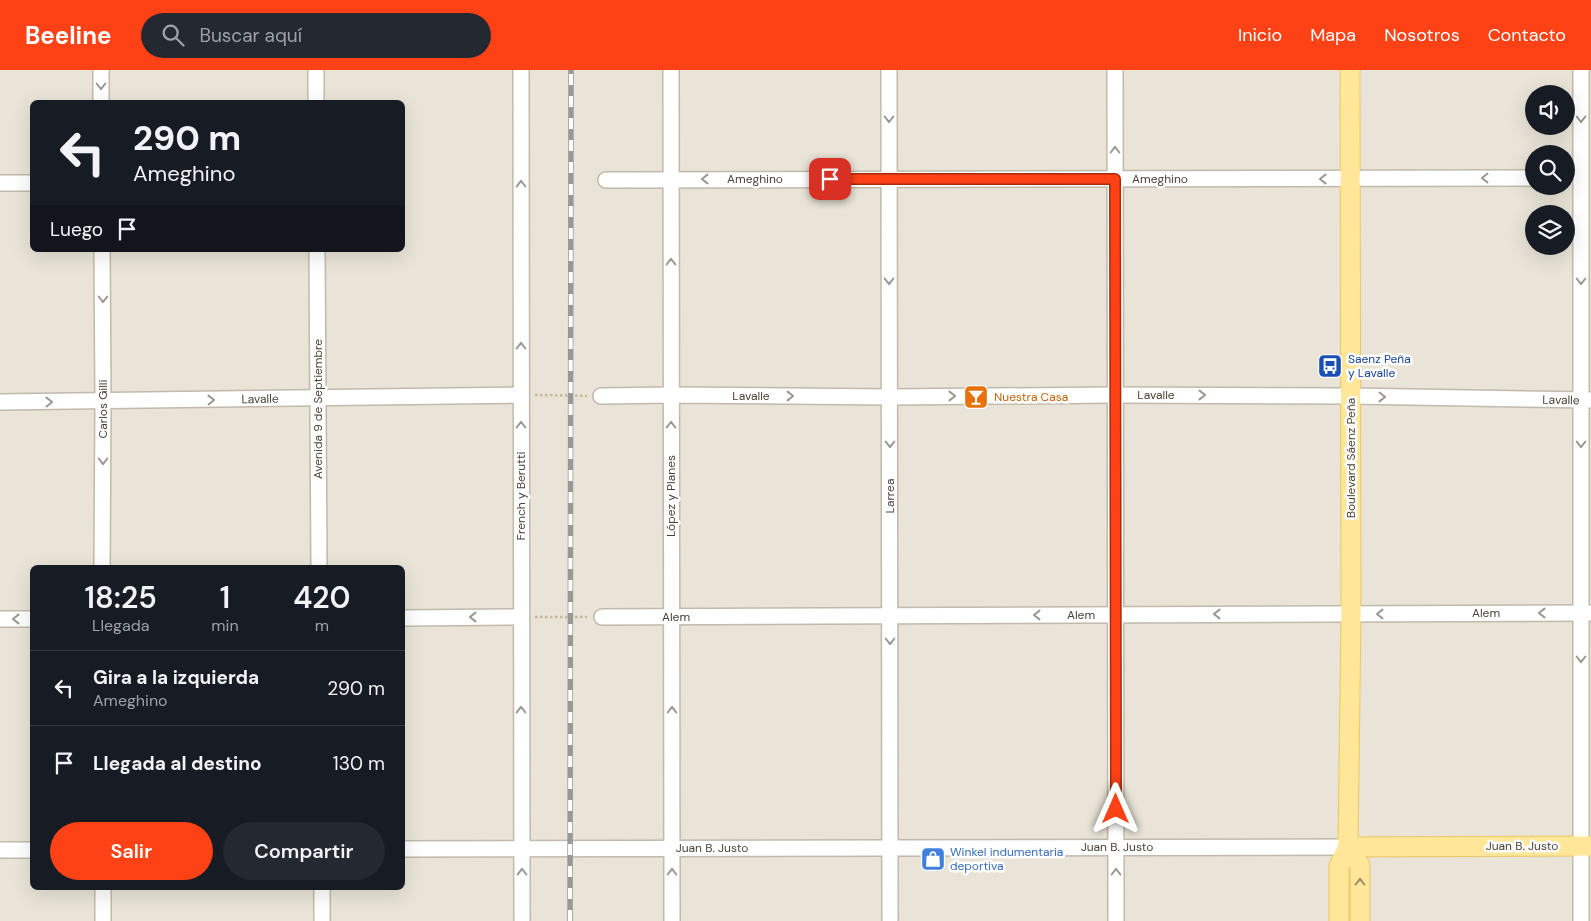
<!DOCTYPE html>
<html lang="es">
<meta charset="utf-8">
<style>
body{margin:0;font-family:"DM Sans",sans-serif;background:#242831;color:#f1f3f6;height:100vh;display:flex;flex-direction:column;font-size:19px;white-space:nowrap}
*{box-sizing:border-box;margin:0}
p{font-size:16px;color:#9ea1a6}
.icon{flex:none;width:28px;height:28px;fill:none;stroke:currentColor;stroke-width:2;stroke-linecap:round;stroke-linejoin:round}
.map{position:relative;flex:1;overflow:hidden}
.drawer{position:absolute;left:30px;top:495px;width:375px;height:325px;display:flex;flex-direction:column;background:#171b24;border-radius:8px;box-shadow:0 5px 20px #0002}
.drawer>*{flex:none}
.top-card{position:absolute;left:30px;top:30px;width:375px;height:152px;border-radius:8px;box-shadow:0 5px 20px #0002;background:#171b24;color:#f1f3f6;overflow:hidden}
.tools{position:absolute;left:1525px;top:15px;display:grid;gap:10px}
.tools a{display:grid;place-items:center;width:50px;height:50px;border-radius:50%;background:#171b24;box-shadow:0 5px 20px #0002;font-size:25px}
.pin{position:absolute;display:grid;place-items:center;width:42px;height:42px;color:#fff;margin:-21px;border-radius:10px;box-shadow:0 2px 8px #0006}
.me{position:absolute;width:55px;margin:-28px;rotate:0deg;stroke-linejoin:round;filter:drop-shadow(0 0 4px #0008)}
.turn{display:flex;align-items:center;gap:18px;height:105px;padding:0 20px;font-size:22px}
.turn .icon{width:65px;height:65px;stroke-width:2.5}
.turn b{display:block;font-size:35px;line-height:42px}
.then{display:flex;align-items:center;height:48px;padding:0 20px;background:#0003;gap:10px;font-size:19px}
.eta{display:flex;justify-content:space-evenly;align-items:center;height:85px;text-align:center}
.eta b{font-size:30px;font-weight:600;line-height:35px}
.action{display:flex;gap:10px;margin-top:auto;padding:10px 20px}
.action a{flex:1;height:58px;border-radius:30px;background:#ff4216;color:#fff;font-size:20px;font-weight:600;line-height:58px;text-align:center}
.action a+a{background:#242831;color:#f1f3f6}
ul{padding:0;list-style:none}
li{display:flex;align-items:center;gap:15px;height:75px;padding:0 20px;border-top:1px solid #363941}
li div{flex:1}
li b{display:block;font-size:19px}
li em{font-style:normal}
header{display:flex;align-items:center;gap:30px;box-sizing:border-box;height:70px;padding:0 25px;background:#ff4216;color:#fff}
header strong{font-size:24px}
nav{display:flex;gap:28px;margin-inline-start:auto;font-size:18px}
.search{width:350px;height:45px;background:#242831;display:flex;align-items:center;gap:12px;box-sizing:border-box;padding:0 18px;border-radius:28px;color:#9ea1a6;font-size:19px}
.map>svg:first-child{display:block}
.residential{fill:#e9e4d7;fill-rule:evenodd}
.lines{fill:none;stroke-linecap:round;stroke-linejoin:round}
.minor-casing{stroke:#c1baab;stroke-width:18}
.major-casing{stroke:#ebc762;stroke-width:21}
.path{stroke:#c4b79b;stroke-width:2.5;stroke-dasharray:2.5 2.5;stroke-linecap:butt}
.minor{stroke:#fff;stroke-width:15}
.major{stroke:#ffe698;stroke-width:19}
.rail-casing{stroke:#989898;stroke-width:5.5}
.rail{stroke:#fff;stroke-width:4;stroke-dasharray:11;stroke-linecap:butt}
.oneway{stroke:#9b9891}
.oneway2{stroke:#9b8c63}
.route-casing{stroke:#a62b0e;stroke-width:12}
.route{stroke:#ff4216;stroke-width:9}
.labels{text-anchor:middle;stroke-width:5;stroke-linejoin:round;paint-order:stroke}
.street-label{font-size:12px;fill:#4a4337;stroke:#fff}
.transit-label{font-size:12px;fill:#164399;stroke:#fff;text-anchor:start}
.food-label{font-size:12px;fill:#c56008;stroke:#fff;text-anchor:start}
.shop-label{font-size:12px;fill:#366cbe;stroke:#fff;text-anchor:start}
</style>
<header>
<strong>Beeline</strong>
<div class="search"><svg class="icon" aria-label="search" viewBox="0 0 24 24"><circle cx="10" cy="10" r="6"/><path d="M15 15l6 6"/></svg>Buscar aquí</div>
<nav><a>Inicio</a><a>Mapa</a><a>Nosotros</a><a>Contacto</a></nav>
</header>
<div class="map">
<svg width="1591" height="851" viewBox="0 0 1591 851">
<rect width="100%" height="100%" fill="#f5f2e9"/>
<path class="residential" d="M0,0H1591V851H0ZM1534,24H1566V56H1534ZM32,32H402V180H32ZM1534,84H1566V116H1534ZM1534,144H1566V176H1534ZM32,498H402V818H32Z"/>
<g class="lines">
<defs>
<g id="minor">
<polyline points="101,0 101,32"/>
<polyline points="316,0 316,32"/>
<polyline points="521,0 522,851"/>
<polyline points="671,0 672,851"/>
<polyline points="889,0 890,851"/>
<polyline points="1115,0 1116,851"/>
<polyline points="606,110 1534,108"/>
<polyline points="0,113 32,113"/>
<polyline points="317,180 319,498"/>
<polyline points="601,326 671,325 890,327 1115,325 1351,326 1591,330"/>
<polyline points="0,332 521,325"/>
<polyline points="102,498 103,331 102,180"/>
<polyline points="602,547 1591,543"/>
<polyline points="402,548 521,547"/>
<polyline points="0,549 32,549"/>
<polyline points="402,779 1348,777"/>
<polyline points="0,780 32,780"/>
<polyline points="103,818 103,851"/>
<polyline points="322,818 322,851"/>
<polyline points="1581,851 1581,0"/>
</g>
<g id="major">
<polyline points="1348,777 1591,776"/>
<polyline points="1348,777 1360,795 1360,851"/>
<polyline points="1339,851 1339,796 1348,777 1351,544 1350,0"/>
</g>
</defs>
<use href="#minor" class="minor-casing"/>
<use href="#major" class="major-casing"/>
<g class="path">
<polyline points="535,325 587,326"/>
<polyline points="535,547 587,547"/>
</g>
<use href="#minor" class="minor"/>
<use href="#major" class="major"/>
<defs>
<polyline id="rail" points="570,851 571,0"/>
</defs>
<use href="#rail" class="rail-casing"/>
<use href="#rail" class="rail"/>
</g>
<defs><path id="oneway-chevron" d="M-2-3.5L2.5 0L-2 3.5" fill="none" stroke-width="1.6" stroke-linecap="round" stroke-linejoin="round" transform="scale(1.25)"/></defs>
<g class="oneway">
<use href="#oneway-chevron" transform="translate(101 16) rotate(90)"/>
<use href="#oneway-chevron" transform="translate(889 49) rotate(90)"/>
<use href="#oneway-chevron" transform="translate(1581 49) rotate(90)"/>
<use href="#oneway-chevron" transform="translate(1115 80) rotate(-90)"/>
<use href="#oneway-chevron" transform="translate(1485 108) rotate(180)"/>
<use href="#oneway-chevron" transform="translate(705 109) rotate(180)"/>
<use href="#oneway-chevron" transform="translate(1323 109) rotate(-180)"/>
<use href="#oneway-chevron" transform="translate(521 114) rotate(-90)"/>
<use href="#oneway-chevron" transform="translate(671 192) rotate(-90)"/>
<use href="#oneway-chevron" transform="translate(889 211) rotate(90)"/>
<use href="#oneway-chevron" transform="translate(1581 211) rotate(90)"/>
<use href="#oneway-chevron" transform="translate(103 229) rotate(90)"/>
<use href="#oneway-chevron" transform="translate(521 276) rotate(-90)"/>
<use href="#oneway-chevron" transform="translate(1202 325)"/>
<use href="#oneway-chevron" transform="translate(790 326)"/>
<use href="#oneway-chevron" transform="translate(952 326)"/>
<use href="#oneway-chevron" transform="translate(1382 327) rotate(1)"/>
<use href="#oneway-chevron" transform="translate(211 330) rotate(-1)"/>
<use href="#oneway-chevron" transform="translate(49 332) rotate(-1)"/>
<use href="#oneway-chevron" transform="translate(521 355) rotate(-90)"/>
<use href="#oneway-chevron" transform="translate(671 355) rotate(-90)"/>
<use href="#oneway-chevron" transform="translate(890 374) rotate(90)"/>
<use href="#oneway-chevron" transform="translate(1581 374) rotate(90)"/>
<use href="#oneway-chevron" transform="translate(103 391) rotate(90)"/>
<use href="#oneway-chevron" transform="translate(1542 543) rotate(180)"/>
<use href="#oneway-chevron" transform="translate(1217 544) rotate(180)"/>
<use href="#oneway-chevron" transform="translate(1380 544) rotate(180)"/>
<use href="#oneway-chevron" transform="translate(1037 545) rotate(180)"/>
<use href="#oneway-chevron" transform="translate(473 547) rotate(180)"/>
<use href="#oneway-chevron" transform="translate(16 549) rotate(180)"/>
<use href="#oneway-chevron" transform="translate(890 571) rotate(90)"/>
<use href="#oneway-chevron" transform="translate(1581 589) rotate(90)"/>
<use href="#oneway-chevron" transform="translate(521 640) rotate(-90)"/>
<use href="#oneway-chevron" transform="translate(672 640) rotate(-90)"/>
<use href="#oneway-chevron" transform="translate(522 802) rotate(-90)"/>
<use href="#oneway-chevron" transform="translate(672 802) rotate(-90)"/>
<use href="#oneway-chevron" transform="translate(1116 802) rotate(-90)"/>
</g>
<use class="oneway2" href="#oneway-chevron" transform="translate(1360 812) rotate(-90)"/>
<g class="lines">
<defs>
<polyline id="route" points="830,109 1115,109 1116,739"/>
</defs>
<use href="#route" class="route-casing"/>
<use href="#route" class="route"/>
</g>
<defs>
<symbol id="bus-square" viewBox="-11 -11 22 22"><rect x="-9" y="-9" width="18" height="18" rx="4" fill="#1a4fb4" stroke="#fff"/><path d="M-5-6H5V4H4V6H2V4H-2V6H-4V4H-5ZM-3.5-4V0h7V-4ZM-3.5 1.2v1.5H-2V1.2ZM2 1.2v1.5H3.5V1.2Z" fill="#fff"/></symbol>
<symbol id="bar-square" viewBox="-11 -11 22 22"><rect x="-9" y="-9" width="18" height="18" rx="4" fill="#e8710a" stroke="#fff"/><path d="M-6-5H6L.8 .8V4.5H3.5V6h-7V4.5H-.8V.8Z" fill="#fff"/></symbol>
<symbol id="shop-square" viewBox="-11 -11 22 22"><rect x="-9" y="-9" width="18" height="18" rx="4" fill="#3f7fe0" stroke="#fff"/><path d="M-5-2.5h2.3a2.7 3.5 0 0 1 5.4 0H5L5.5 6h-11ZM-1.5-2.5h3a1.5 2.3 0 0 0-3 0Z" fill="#fff"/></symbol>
</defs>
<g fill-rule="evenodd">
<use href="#bus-square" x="1316" y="282" width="28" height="28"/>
<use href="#bar-square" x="962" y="313" width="28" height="28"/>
<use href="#shop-square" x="919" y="775" width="28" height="28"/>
</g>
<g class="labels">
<g class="street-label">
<text x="755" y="113">Ameghino</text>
<text x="1160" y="113">Ameghino</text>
<text x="1156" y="329">Lavalle</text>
<text x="751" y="330">Lavalle</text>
<text transform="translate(260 329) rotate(-1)" y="4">Lavalle</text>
<text transform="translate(1561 330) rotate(1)" y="4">Lavalle</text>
<text transform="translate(103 339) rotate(-90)" y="4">Carlos Gilli</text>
<text transform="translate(318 339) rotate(-90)" y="4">Avenida 9 de Septiembre</text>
<text transform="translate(1351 388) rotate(-90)" y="4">Boulevard Sáenz Peña</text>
<text transform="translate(521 426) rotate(-90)" y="4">French y Berutti</text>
<text transform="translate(671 426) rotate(-90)" y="4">López y Planes</text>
<text transform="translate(890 426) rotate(-90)" y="4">Larrea</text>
<text x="1486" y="547">Alem</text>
<text x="1081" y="549">Alem</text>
<text x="676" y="551">Alem</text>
<text x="1522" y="780">Juan B. Justo</text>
<text x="1117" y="781">Juan B. Justo</text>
<text x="712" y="782">Juan B. Justo</text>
</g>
<g class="transit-label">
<text x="1348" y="293">Saenz Peña<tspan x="1348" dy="14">y Lavalle</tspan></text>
</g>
<g class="food-label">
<text x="994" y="331">Nuestra Casa</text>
</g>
<g class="shop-label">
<text x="950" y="786">Winkel indumentaria<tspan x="950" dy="14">deportiva</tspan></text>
</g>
</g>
</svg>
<div class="tools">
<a><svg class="icon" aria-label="sound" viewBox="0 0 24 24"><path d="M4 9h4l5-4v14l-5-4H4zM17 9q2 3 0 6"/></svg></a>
<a><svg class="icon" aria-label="search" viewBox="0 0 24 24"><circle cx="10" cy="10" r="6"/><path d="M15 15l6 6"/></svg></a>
<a><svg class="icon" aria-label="layers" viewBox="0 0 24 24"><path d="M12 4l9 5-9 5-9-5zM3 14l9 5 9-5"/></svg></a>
</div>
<div class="pin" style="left:830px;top:109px;background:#d93025"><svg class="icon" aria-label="arrive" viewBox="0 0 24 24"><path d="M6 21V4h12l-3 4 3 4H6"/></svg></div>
<svg class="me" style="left:1116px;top:739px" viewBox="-20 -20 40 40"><path d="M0-17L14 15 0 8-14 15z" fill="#ff4216" stroke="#fff" stroke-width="4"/></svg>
<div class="top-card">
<div class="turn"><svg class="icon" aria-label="left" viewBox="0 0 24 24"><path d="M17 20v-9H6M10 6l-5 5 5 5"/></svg><div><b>290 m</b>Ameghino</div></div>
<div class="then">Luego<svg class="icon" aria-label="arrive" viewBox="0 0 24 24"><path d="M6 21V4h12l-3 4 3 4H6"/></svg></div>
</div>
<section class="drawer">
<div class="eta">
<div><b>18:25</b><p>Llegada</p></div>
<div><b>1</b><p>min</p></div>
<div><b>420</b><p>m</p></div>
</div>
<ul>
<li><svg class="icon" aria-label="left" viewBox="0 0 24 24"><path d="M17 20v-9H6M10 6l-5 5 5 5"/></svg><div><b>Gira a la izquierda</b><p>Ameghino</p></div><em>290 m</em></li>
<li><svg class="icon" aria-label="arrive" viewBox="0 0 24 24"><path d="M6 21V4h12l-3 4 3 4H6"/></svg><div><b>Llegada al destino</b></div><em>130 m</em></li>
</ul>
<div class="action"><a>Salir</a><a>Compartir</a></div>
</section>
</div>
